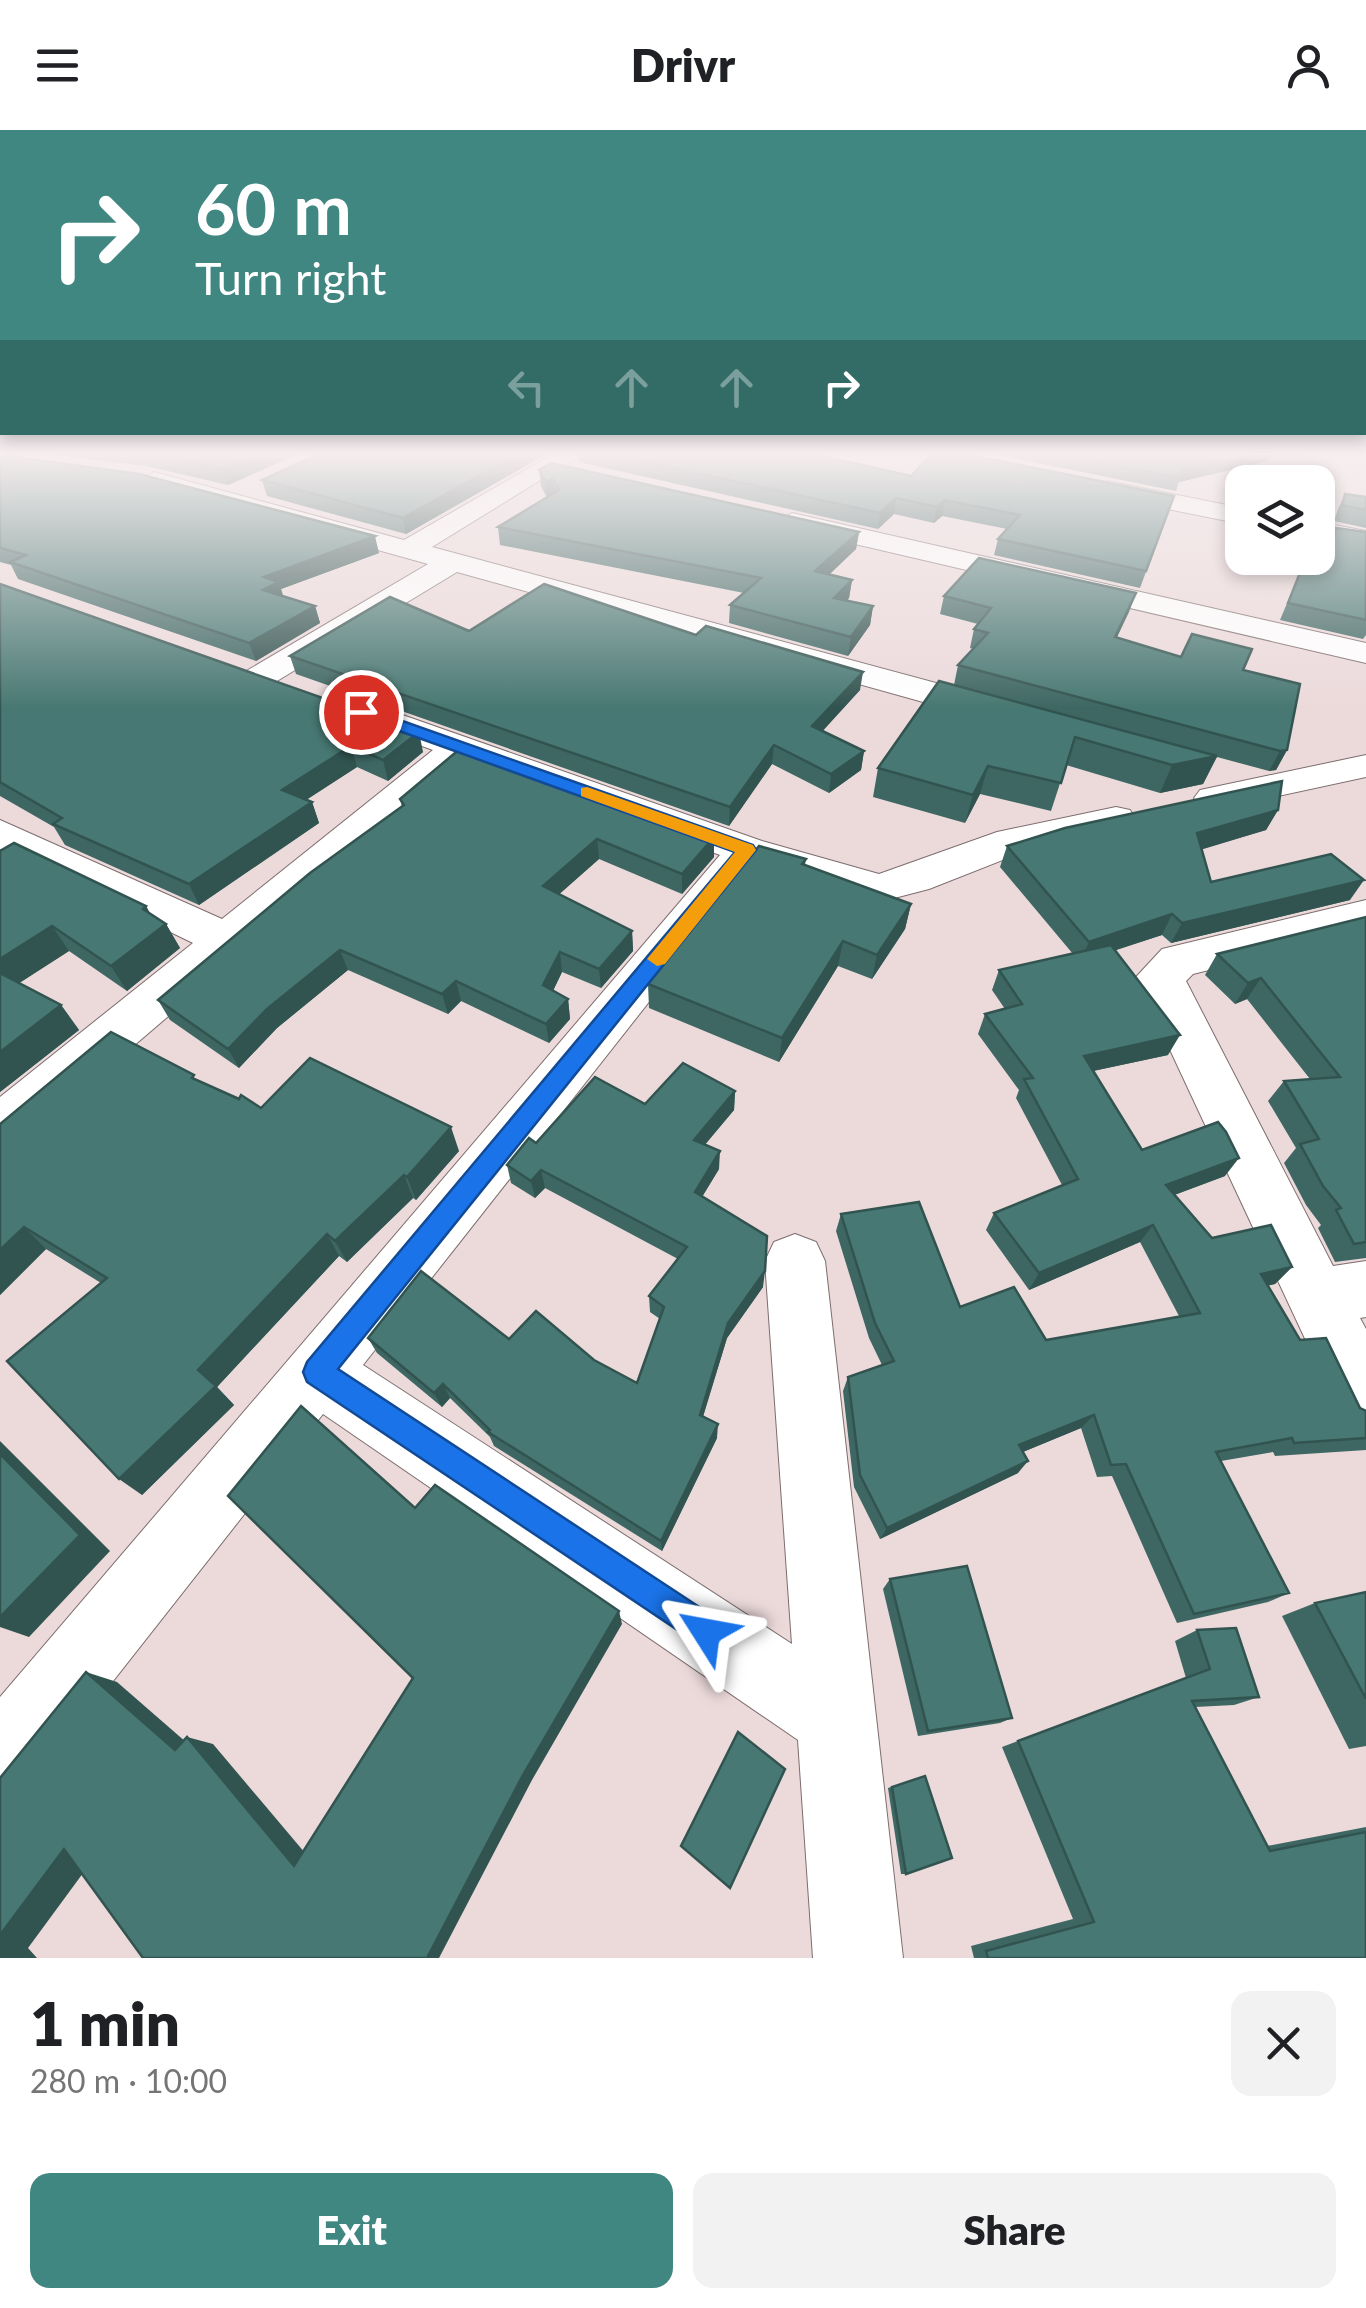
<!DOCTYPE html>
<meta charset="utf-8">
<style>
body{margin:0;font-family:Lato,sans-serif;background:#f2f2f2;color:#202124;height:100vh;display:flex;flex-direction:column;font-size:38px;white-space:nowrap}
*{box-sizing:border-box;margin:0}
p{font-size:32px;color:#757577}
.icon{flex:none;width:55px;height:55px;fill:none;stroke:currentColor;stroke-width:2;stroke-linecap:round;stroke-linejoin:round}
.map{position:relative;height:1828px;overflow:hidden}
.side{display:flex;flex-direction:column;background:#fff;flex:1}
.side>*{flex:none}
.hud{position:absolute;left:0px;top:0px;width:1368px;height:305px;box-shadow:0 5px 15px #0003;background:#408781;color:#fff;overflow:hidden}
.buttons{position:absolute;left:1225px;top:335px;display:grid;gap:20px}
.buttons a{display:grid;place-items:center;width:110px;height:110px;border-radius:20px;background:#fff;box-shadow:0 5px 15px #0003;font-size:50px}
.pin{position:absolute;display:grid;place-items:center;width:85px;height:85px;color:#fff;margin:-42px;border:5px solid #fff;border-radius:50%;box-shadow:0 2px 10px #0007}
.me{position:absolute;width:110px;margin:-55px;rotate:304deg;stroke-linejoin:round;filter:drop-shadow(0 0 8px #0008)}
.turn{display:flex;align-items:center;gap:35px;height:210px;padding:0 30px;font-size:45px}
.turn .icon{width:130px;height:130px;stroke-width:2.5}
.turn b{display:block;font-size:70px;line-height:85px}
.lanes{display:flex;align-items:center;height:95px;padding:0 30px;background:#0003;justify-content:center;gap:50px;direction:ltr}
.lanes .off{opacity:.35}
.round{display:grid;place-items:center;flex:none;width:105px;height:105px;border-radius:20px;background:#f2f2f2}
.overview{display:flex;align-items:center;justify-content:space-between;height:170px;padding:0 30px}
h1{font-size:60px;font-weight:800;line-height:75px}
.cta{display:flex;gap:20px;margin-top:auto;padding:20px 30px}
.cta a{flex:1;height:115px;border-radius:20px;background:#408781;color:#fff;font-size:40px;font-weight:800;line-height:115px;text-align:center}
.cta a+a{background:#f2f2f2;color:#202124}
header{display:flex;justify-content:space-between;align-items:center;height:130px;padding:0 30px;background:#fff;font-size:45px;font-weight:800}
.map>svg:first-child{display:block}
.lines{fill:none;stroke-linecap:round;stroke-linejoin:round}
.minor-casing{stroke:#7d6d6e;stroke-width:2}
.minor{fill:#fff;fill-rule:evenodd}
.wall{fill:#3e6763}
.shaded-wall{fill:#325450}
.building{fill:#487873;stroke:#325450;stroke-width:2.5}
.route{fill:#1a73e8;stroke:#114b97;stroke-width:2.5}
.slow{fill:#f59e0b}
</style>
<header><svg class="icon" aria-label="menu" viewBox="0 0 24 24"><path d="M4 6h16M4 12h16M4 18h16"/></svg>Drivr<svg class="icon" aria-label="person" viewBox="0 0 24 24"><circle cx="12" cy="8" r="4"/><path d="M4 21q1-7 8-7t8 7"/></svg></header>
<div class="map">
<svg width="1366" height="1828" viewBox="0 0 1366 1828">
<rect width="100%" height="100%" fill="#ecdadb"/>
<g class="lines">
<defs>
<g id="minor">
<polygon points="557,322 586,322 432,417 1010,573 1015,581 1010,589 997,592 984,589 457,442 272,554 260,557 248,554 243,547 248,540 428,434 145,355 141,350 154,342 404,410"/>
<polygon points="1107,351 1242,378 1242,394 1098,365 1094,359"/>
<polygon points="792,383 1366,513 1366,533 782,397 778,391"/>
<polygon points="1318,392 1366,401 1366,417 1318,408"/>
<polygon points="357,569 762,711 879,744 997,702 1116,677 1130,680 1136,689 1130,698 1023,722 929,759 879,772 756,736 363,1235 792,1514 765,1131 774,1112 795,1104 816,1112 825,1131 903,1828 813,1828 798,1610 323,1284 29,1658 0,1669 0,1567 720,725 465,632 19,1014 0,1020 0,967 193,813 0,719 0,690 222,789 433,620 344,588 339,580 344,572"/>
<polygon points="1366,625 1366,647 1214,680 1200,676 1194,668 1200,660"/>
<polygon points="1366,770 1366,800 1193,844 1186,851 1333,1136 1366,1131 1366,1187 1360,1188 1366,1199 1366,1300 1343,1290 1136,847 1162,819"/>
</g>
</defs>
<use href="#minor" class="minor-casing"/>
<use href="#minor" class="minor"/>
</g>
<g class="wall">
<polygon points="29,322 302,322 228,355 146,336"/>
<polygon points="550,322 406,404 267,366 262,350"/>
<polygon points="578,322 804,322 911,346 1174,366 1140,458 994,425 998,409 1007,399 942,386 934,393 894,384 878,399 579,332"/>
<polygon points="984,322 1272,322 1268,331 1179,352 1176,361"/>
<polygon points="0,325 379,423 281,459 283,466 315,476 320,493 256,531 18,449 11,435 0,432"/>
<polygon points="539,340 859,402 856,419 829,445 852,450 849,468 847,471 873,476 870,495 848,526 729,493 730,475 744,463 500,415 498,397 547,368 541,356"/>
<polygon points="1345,364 1366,367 1366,398 1334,391 1338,379"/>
<polygon points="1336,398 1366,402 1366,505 1363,509 1280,490 1305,430 1323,434 1328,414"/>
<polygon points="0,454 423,622 388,651 357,637 306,670 312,672 319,693 199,775 65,715 54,697 0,666"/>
<polygon points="1136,463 1117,507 1181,527 1243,540 1287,620 1276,640 1269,641 1217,627 1203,654 1160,663 1066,635 1051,681 980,664 965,693 873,667 878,638 954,555 958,535 973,519 970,518 974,499 978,494 940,484 944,466"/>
<polygon points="469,501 860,560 822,601 864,621 861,640 829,663 772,634 729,696 296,544 290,526"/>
<polygon points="400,669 714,727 682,764 599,729 559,764 632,801 633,821 601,858 562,842 553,861 568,869 570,889 549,913 461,871 448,884 348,840 277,898 239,938 170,890 158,870 402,677"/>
<polygon points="1278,680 1266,700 1201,719 1211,752 1350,770 1171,813 1162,805 1115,820 1168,925 1093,941 1142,1020 1225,1046 1174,1065 1212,1108 1292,1137 1275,1154 1267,1155 1300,1210 1360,1278 1366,1281 1366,1320 1275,1326 1273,1322 1221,1331 1289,1463 1268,1472 1177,1493 1112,1346 1097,1347 1081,1298 1023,1322 1018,1343 880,1409 854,1357 843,1261 848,1247 882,1235 869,1208 836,1101 841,1084 960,1177 1046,1210 1179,1186 1140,1112 1029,1160 986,1100 994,1083 1062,1055 1016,968 1019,960 978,904 985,884 1005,879 992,860 999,840 1073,824 1000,737 1007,716"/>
<polygon points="0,721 146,776 150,784 166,794 180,818 127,861 69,821 19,853 61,875 79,900 0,962"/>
<polygon points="806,729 805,735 911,774 905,799 872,849 838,836 779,932 649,878 648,854"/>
<polygon points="1366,787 1366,1128 1335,1132 1318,1098 1321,1095 1306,1075 1284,1033 1296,1018 1268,971 1284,951 1310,949 1247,869 1235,874 1205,845 1217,824"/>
<polygon points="198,950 261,978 459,1021 416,1070 413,1068 347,1132 339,1126 217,1257 234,1275 142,1365 101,1153 46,1119 0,1165 0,994"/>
<polygon points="735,961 734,980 705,1014 719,1039 702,1067 763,1157 727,1208 703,1287 717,1308 662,1421 494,1316 490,1307 450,1268 442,1277 377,1223 368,1208 509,1209 594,1230 637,1253 660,1189 650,1182 649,1166 678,1129 545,1058 535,1068 511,1053 507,1035 536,1013 645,974"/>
<polygon points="890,1449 1012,1588 1000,1593 918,1606 883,1459"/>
<polygon points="1366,1462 1366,1616 1349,1619 1282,1486 1315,1473"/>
<polygon points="1197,1500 1259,1567 1234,1575 1195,1577 1267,1716 1366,1697 1366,1828 974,1828 971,1816 1073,1789 1002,1617 1186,1548 1175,1511"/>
<polygon points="925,1646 906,1744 901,1744 888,1658"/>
</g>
<g class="shaded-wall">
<polygon points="263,322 302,322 228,355 222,339"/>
<polygon points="521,322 550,322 406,404 403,388"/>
<polygon points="1262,322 1272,322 1268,331 1179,352 1183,340"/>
<polygon points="553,349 555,366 547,368 546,352"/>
<polygon points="896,368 894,384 878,399 880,383"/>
<polygon points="945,370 942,386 934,393 937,377"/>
<polygon points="859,402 856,419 813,459 815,441"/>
<polygon points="375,406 379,423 281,459 284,469 263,460 264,447"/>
<polygon points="852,450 849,468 832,486 834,468"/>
<polygon points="1136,463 1129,482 1108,526 1115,507"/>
<polygon points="315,476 320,493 256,531 249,513"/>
<polygon points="873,476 870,495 848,526 851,507"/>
<polygon points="863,542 860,560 810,615 812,596"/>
<polygon points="419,602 423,622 388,651 383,630"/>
<polygon points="774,615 772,634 729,696 730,677"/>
<polygon points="351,616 357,637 289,681 282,660"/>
<polygon points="1287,620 1276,640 1269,641 1280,621"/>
<polygon points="864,621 861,640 829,663 831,644"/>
<polygon points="1217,626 1203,654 1160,663 1172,635"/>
<polygon points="988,636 980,664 965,693 973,665"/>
<polygon points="312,672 319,693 199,775 189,754"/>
<polygon points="1278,680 1266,700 1187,724 1197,703"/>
<polygon points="714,707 714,727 682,764 682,744"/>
<polygon points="597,709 599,729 546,776 543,756"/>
<polygon points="1364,750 1350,770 1171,813 1182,793"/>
<polygon points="911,774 905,799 872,849 877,825"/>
<polygon points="146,776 159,799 166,794 180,818 127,861 111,836 143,779"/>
<polygon points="1172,784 1162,805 1080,832 1089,812"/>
<polygon points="52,796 69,821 7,861 0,853 0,829"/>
<polygon points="632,801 633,821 601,858 599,839"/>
<polygon points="843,811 838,836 779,932 782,908"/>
<polygon points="340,820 348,840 277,898 239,938 228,919 267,879"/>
<polygon points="560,822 562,842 546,875 543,855"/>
<polygon points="1261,848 1247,869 1235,874 1248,853"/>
<polygon points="456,851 461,871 448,884 442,864"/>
<polygon points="568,869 570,889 549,913 546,894"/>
<polygon points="61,875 79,900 0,962 0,922"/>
<polygon points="1180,905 1168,925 1074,945 1084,926"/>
<polygon points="735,961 734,980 694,1028 694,1010"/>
<polygon points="451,997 459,1021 416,1070 407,1047"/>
<polygon points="720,1021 719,1039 694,1080 695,1062"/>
<polygon points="1239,1028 1225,1046 1153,1073 1166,1055"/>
<polygon points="541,1040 545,1058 535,1068 531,1051"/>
<polygon points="404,1045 413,1068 347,1132 335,1111"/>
<polygon points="1153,1095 1140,1112 1029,1160 1039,1143"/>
<polygon points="24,1097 46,1119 0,1165 0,1120"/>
<polygon points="327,1104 339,1126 217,1257 234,1275 142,1365 119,1349 198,1240"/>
<polygon points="1292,1137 1275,1154 1245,1161 1261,1144"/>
<polygon points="765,1141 763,1157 727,1208 699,1299 700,1285 728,1193"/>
<polygon points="443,1254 450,1268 442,1277 434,1263"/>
<polygon points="1094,1285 1081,1298 1008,1328 1019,1315"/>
<polygon points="718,1294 717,1308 662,1421 661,1411"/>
<polygon points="0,1311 110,1421 29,1507 0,1497"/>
<polygon points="1028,1331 1018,1343 880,1409 887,1398"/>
<polygon points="619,1481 622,1494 532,1650 439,1828 427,1828 523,1645"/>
<polygon points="86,1542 117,1552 202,1626 175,1620"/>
<polygon points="187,1607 213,1614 316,1736 294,1736"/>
<polygon points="64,1719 100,1720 28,1818 37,1828 0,1828 0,1805"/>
</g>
<g class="building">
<polygon points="144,322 263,322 222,339"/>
<polygon points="323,322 521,322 403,388 262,350"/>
<polygon points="600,322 804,322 911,346 934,322 955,322 1174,366 1146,441 998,409 1020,385 945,370 937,377 896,368 880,383"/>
<polygon points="1046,322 1262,322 1183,340 1180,348"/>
<polygon points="0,325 139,344 375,406 264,447 278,452 263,460 315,476 249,513 10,432 26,425 0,418"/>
<polygon points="551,333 859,402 815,441 852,450 834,468 873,476 851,507 730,475 761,448 498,397 559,360 553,349 546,352 539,340"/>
<polygon points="1345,364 1366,367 1366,380 1342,375"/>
<polygon points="1336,398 1366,402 1366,490 1288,473 1305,430 1327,435"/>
<polygon points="979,428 1136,463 1115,507 1181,527 1192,504 1252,519 1243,540 1300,554 1287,620 1280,621 958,535 988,503 974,499 991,478 944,466"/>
<polygon points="0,454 419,602 383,630 351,616 282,660 312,672 189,754 53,694 62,688 0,652"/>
<polygon points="544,454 696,505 706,496 863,542 812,596 864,621 831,644 774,615 730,677 290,526 390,467 469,501"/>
<polygon points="939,551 1217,626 1172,635 1075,607 1061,653 988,636 973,665 878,638"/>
<polygon points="461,618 714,707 682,744 597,709 543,756 632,801 599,839 560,822 543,855 568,869 546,894 456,851 442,864 340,820 267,879 228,919 158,870 310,743 404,675 400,669"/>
<polygon points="1282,651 1278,680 1197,703 1211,752 1331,724 1364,750 1182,793 1172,784 1089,812 1007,716 1065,698"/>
<polygon points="14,713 146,776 143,779 166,794 111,836 52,796 0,829 0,721"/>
<polygon points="759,716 806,729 802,734 911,774 877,825 843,811 782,908 648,854"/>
<polygon points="1366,787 1366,1112 1354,1114 1336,1080 1341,1078 1323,1056 1300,1014 1319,1009 1284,951 1340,947 1261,848 1248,853 1217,824"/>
<polygon points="1111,815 1180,905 1084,926 1142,1020 1218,992 1226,1002 1239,1028 1166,1055 1212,1108 1271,1095 1292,1137 1261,1144 1300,1210 1326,1208 1360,1278 1366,1281 1366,1308 1294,1313 1292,1308 1216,1322 1289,1463 1194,1484 1126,1334 1111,1335 1094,1285 1019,1315 1028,1331 887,1398 860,1345 848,1247 894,1231 875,1193 841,1084 919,1072 960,1177 1014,1157 1046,1210 1200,1183 1153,1095 1039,1143 994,1083 1078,1049 1024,949 1033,948 985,884 1022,874 999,840"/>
<polygon points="0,843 61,875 0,922"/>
<polygon points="111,902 194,945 192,948 239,969 241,965 261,978 310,928 451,997 407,1047 404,1045 335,1111 327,1104 198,1240 216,1256 119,1349 7,1231 107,1148 24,1097 0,1120 0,994"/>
<polygon points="683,933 735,961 694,1010 720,1021 695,1062 767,1106 765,1141 728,1193 700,1285 718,1294 661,1411 488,1302 490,1300 443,1254 434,1263 368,1208 421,1141 509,1209 536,1181 594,1230 637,1253 664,1177 649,1166 687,1117 541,1040 531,1051 507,1035 529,1008 536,1013 595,947 645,974"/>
<polygon points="301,1276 415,1378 435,1355 619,1481 523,1645 427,1828 143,1828 64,1719 0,1805 0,1648 86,1542 175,1620 187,1607 294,1736 413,1548 228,1366"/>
<polygon points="0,1324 80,1405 0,1487"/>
<polygon points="967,1436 1012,1588 928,1601 890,1449"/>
<polygon points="1366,1462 1366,1569 1315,1473"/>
<polygon points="1236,1498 1259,1567 1192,1571 1270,1721 1366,1702 1366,1828 988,1828 986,1821 1094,1792 1018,1611 1210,1539 1197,1500"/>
<polygon points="738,1602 785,1639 730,1758 681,1716"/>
<polygon points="925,1646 952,1728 906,1744 892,1657"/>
</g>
<linearGradient id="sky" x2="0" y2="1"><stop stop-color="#93a3c3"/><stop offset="0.56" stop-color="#f6eeef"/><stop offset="1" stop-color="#f6eeef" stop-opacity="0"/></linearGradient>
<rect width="1366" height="578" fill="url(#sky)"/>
<polygon class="route" points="355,578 366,578 753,715 756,720 338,1239 719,1490 724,1502 719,1514 706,1519 307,1252 303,1242 307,1232 735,722 355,585"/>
<polygon class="slow" points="587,657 753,715 756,720 665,834 657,836 647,829 735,722 581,666 581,658"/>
</svg>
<div class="buttons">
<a><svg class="icon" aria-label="layers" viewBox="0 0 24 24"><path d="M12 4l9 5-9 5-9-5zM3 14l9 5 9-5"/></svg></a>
</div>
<div class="pin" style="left:361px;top:582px;background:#d93025"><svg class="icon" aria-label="arrive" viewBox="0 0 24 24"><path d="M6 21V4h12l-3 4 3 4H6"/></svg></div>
<svg class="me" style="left:706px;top:1502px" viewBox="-20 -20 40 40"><path d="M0-17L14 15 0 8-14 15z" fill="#1a73e8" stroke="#fff" stroke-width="4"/></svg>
<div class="hud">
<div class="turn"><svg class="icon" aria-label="right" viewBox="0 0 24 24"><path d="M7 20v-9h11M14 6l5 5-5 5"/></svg><div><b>60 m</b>Turn right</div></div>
<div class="lanes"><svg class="icon off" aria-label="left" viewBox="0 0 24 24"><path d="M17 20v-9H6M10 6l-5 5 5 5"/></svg><svg class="icon off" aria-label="ahead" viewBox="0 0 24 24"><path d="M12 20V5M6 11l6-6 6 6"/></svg><svg class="icon off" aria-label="ahead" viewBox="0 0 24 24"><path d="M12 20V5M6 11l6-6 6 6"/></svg><svg class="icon" aria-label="right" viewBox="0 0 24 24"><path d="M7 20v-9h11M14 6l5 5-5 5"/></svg></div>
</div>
</div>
<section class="side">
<div class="overview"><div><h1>1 min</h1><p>280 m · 10:00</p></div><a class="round"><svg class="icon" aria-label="close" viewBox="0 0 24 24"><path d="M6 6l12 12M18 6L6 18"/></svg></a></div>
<div class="cta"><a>Exit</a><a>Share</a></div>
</section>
